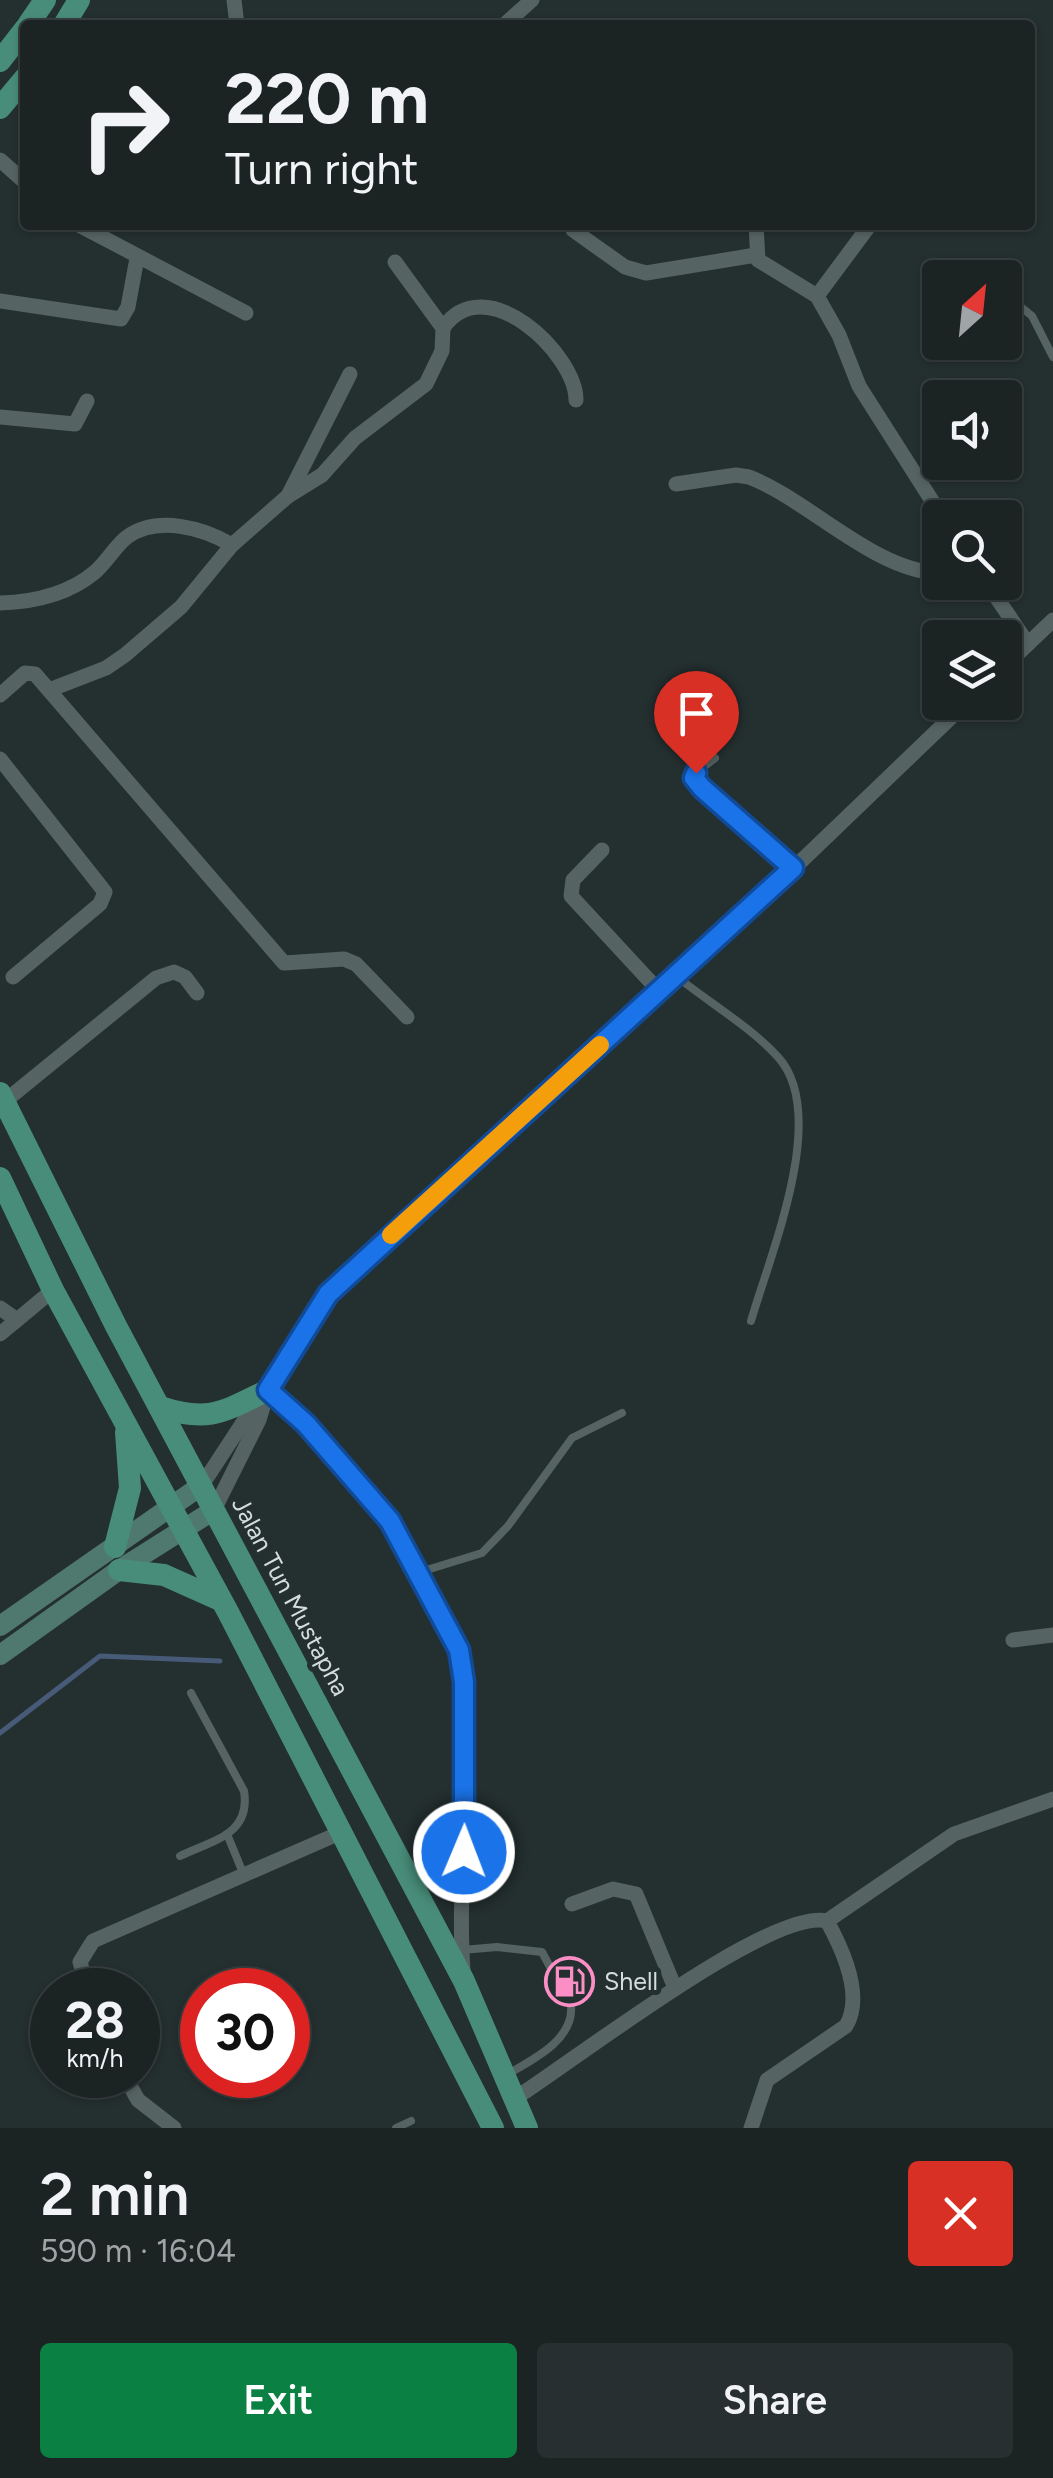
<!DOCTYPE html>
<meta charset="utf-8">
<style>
body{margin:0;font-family:Figtree,sans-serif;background:#282f30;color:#f1f3f6;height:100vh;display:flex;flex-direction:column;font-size:38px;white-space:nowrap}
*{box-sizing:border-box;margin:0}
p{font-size:32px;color:#a0a4a6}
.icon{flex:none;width:55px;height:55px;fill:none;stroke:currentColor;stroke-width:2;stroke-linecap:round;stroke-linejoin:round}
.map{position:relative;height:2128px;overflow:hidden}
.sheet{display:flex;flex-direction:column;background:#1b2323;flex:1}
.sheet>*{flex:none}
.guide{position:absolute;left:20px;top:20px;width:1015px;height:210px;border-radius:10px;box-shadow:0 2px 8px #0004,0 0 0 2px #394041;background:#1b2323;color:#f1f3f6;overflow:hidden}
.needle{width:65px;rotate:27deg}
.fabs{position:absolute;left:922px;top:260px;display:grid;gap:20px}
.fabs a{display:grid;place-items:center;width:100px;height:100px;border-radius:10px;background:#1b2323;box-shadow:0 2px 8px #0004,0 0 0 2px #394041;font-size:50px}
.speed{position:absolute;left:30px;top:1968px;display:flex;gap:20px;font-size:50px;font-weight:700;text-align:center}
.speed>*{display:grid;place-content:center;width:130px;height:130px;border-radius:50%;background:#1b2323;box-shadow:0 2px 8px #0004,0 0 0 2px #394041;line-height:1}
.speed small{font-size:25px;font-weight:400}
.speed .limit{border:15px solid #d22;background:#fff;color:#111}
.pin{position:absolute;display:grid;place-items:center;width:85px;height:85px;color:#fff;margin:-102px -42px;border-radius:50% 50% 50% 0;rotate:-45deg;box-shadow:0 0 10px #0007}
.pin .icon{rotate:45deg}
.me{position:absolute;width:110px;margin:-55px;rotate:1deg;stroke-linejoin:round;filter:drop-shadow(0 0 8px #0008)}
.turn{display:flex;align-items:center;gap:35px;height:210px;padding:0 40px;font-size:45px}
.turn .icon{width:130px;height:130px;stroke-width:2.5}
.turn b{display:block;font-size:70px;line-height:85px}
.round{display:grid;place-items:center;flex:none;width:105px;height:105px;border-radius:10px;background:#282f30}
.headline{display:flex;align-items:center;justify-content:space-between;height:170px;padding:0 40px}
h1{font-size:60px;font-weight:600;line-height:75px}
.button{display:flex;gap:20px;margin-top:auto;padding:20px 40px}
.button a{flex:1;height:115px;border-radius:10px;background:#0b8043;color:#fff;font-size:40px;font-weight:600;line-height:115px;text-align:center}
.button a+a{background:#282f30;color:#f1f3f6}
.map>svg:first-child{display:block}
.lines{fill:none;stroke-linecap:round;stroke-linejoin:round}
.stream{stroke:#475a78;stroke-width:5}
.lane{stroke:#566363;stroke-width:8}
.street{stroke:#566363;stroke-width:15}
.secondary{stroke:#4f786e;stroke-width:20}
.primary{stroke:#488d79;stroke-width:22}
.route-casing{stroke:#114b97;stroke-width:25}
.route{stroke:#1a73e8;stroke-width:18}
.slow{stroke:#f59e0b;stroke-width:18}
.labels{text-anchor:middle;stroke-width:10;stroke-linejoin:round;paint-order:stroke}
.street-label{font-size:25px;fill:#d4dcdc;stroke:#242f2f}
.poi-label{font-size:25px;fill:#d4dcdc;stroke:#242f2f;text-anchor:start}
</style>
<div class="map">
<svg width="1053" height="2128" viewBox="0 0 1053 2128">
<rect width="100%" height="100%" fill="#242f2f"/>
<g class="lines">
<polyline class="stream" points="0,1733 100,1656 220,1661"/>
<g class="lane">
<polyline points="959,266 978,278"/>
<polyline points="1005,294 1032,316 1053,357"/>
<polyline points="715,758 696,773 697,784 793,869"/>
<path d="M676,976C707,1001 752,1028 778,1057C830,1114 770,1255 751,1321"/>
<polyline points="420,1572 482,1553 508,1526 572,1438 622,1413"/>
<polyline points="227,1834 243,1873"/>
<path d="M180,1856C214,1840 251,1834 244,1791L191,1693"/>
<path d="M462,1950L497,1947L542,1952L571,2006C574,2040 532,2060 508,2074"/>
<polyline points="55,1987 82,1974"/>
<polyline points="396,2128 411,2121"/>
</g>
<g class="street">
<polyline points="234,0 237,25"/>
<polyline points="504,25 532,0"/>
<polyline points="0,160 25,182"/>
<polyline points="79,225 246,313"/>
<polyline points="756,225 758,260 817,296 839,335 859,386 943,518"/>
<polyline points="573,230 625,267 646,273 756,255"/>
<polyline points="817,296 869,226"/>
<polyline points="0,301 121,319 128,307 137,258"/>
<path d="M443,328C485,267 576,354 576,400"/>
<polyline points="0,417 75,424 87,401"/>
<path d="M676,484L736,475L749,477C809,500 875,572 940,573"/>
<polyline points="288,496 350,374"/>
<polyline points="986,582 1028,644"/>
<path d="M0,603C34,602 69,594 95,572C107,562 115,546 127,537C158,515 203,528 232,545"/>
<polyline points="1005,666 1053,620"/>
<polyline points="49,690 106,668 125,655 181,607 232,545 288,496 322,475 355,438 426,384 442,351 443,328 395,262"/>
<polyline points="0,695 25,673 35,674 284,963 344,959 356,964 407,1017"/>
<polyline points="0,759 105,892 100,904 13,977"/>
<polyline points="602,850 573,880 571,896 659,991"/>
<polyline points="4,1102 156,978 174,972 185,977 197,993"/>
<polyline points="0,1308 17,1320 53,1290"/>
<polyline points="0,1334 17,1320"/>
<path d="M268,1390C340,1454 454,1584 464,1682C475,1777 456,1875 463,1970"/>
<polyline points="202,1485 257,1401"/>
<polyline points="214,1510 259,1420 268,1390 328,1294 793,869 967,702"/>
<polyline points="1013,1640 1053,1635"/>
<polyline points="572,1904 613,1889 636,1894 675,1988"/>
<polyline points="88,1990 80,1962 93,1941 342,1832"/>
<polyline points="124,2075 138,2100 174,2128"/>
<path d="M514,2099C570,2064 771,1907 827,1921L954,1834L1053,1799"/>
<path d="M751,2128L767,2080L846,2026C864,1996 843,1950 827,1921"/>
</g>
<g class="secondary">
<polyline points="0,1626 202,1485"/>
<polyline points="0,1655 119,1570 214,1510"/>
</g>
<g class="primary">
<polyline points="28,25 45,0"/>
<polyline points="64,25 79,0"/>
<polyline points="0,61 25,29"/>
<polyline points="0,108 25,78"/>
<polyline points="0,1093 116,1326 464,1981 527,2128"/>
<polyline points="0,1178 53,1290 228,1612 493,2128"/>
<path d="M160,1407C209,1423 223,1412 268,1390"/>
<polyline points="115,1547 130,1488 126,1432"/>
<polyline points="119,1570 164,1575 220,1600"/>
</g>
</g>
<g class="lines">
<defs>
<polyline id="route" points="464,1852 464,1682 459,1650 390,1521 306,1424 268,1390 328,1294 793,868 702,788 694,778 696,773"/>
</defs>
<use href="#route" class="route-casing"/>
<use href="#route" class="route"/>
<polyline class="slow" points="391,1235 600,1045"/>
</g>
<defs>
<symbol id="fuel-ring" viewBox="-11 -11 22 22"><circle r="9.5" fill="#242f2f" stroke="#fb8fc5" stroke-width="1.5"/><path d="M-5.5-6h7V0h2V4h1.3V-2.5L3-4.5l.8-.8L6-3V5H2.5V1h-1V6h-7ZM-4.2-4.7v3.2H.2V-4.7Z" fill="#fb8fc5"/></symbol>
</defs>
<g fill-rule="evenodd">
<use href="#fuel-ring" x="542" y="1954" width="55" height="55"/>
</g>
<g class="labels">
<g class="street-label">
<text transform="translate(291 1596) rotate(62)" y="9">Jalan Tun Mustapha</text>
</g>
<g class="poi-label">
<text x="604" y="1990">Shell</text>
</g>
</g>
</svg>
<div class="fabs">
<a><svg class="needle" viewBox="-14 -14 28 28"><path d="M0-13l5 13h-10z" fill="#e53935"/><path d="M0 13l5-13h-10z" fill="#a0a4a6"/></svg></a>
<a><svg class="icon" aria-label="sound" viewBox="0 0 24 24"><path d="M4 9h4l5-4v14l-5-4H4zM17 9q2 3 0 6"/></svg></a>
<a><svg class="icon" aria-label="search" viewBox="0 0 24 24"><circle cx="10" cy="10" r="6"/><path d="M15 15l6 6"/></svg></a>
<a><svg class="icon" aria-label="layers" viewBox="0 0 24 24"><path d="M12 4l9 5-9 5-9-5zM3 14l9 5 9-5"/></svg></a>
</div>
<div class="speed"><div>28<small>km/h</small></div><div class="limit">30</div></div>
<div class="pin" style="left:696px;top:773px;background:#d93025"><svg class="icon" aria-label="arrive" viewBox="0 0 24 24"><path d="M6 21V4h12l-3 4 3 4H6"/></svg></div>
<svg class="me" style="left:464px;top:1852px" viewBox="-20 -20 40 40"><circle r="17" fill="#1a73e8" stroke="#fff" stroke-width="3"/><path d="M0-11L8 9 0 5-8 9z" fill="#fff"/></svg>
<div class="guide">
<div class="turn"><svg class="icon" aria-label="right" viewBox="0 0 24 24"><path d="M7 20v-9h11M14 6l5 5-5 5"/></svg><div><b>220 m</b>Turn right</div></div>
</div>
</div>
<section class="sheet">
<div class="headline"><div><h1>2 min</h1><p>590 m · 16:04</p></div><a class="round" style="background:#d93025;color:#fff"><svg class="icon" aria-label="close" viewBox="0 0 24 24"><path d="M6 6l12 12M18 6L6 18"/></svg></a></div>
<div class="button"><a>Exit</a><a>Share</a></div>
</section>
